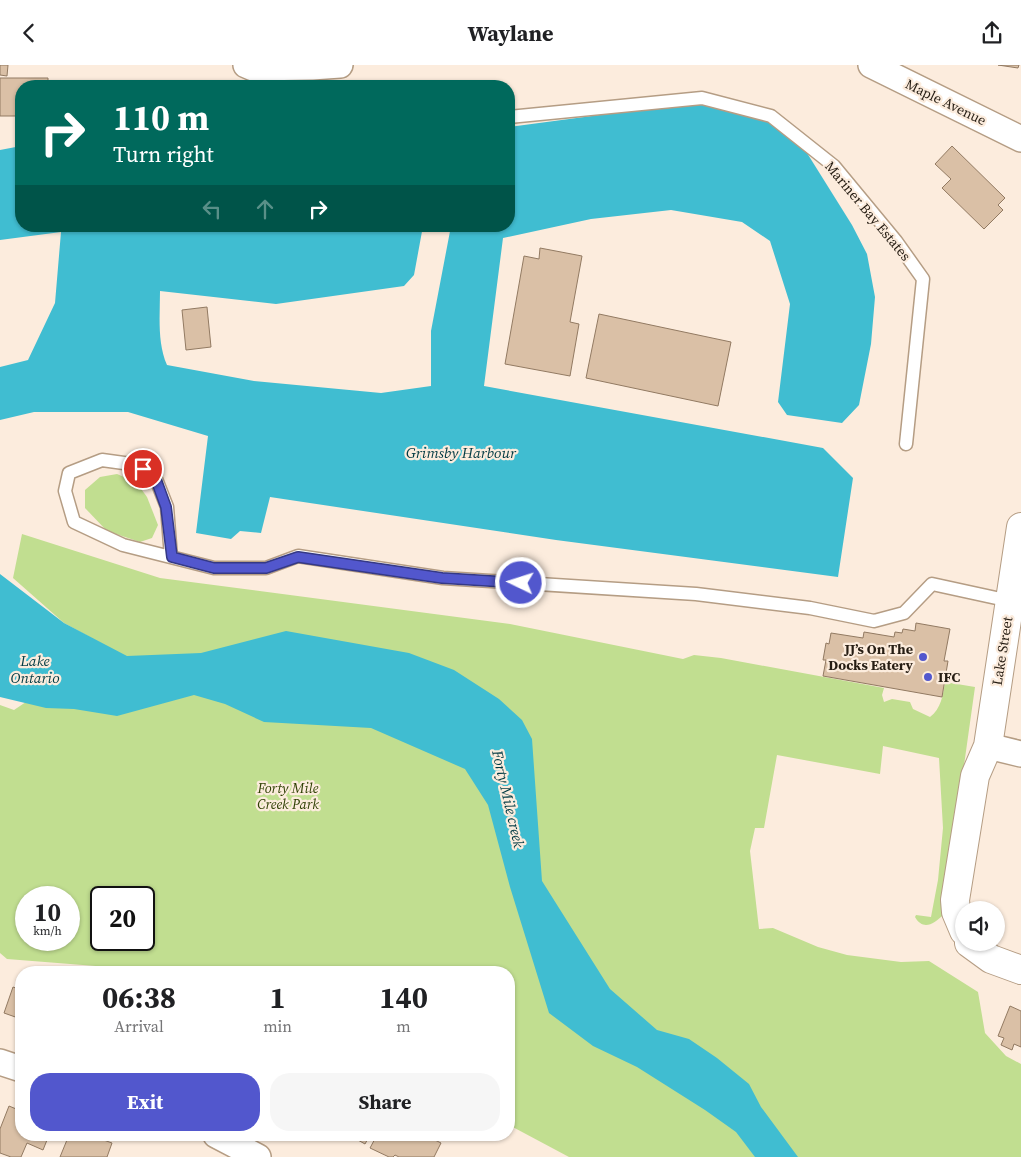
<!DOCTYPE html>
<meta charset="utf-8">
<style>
body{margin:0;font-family:"Source Serif 4",serif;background:#f6f6f6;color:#202124;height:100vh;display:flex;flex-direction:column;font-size:19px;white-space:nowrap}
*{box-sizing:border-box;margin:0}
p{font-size:16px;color:#757577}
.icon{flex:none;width:28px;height:28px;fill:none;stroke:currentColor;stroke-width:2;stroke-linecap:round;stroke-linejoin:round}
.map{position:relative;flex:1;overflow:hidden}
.details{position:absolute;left:15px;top:901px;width:500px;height:175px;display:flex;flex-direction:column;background:#fff;border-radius:20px;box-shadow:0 1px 4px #0004}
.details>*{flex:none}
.hud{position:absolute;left:15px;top:15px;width:500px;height:152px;border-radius:20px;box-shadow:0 1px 4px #0004;background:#00695c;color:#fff;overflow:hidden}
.fabs{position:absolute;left:955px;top:836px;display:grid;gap:10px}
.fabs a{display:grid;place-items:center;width:50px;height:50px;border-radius:50%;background:#fff;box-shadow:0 1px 4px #0004;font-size:25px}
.speed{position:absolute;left:15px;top:821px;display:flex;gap:10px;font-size:25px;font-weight:700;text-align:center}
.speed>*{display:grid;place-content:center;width:65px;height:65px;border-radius:50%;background:#fff;box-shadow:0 1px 4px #0004;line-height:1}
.speed small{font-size:12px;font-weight:400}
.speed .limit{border:2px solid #111;border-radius:8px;background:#fff;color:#111}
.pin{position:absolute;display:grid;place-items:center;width:42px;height:42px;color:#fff;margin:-21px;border:2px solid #fff;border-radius:50%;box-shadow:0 1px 5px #0007}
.me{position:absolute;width:55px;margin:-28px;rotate:274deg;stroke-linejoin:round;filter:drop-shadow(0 0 4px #0008)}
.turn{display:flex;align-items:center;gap:18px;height:105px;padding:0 15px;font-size:22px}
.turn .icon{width:65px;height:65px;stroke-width:2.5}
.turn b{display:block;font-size:35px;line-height:42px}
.lanes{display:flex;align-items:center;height:48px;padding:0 15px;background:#0003;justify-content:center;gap:25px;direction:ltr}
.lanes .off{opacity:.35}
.eta{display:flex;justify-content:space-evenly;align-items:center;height:85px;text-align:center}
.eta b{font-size:30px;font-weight:700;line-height:35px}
.button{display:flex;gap:10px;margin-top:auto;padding:10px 15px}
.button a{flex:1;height:58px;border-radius:20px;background:#5257cd;color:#fff;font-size:20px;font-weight:700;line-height:58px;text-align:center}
.button a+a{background:#f6f6f6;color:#202124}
header{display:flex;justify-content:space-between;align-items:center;height:65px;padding:0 15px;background:#fff;font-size:22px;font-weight:700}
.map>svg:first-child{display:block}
.green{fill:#c1de90;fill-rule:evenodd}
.water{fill:#40bdd1}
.building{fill:#dac0a6;stroke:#927a62}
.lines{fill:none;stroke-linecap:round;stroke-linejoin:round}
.lane-casing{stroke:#b59d84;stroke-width:15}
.street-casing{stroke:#b59d84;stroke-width:28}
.secondary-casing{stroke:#b59d84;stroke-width:30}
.lane{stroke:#fff;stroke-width:12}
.street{stroke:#fff;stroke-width:25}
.secondary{stroke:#fff;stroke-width:28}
.route-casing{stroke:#353985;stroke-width:12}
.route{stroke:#5257cd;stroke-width:9}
.poi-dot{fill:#5257cd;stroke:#fcecdd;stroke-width:2}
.labels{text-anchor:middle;stroke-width:4.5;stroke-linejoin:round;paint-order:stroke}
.street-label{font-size:14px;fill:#261d13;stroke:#fcecdd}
.poi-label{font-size:14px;font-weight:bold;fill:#261d13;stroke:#fcecdd;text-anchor:end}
.park-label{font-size:14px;font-style:italic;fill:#2f4003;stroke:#fcecdd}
.water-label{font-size:15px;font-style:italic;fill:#003a43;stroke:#fcecdd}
</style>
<header><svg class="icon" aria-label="back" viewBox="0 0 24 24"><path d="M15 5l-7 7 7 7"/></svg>Waylane<svg class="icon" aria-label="share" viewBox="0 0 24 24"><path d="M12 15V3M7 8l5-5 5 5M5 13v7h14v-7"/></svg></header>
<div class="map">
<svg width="1021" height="1092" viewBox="0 0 1021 1092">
<rect width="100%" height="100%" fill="#fcecdd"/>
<g class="green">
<polygon points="117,409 136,417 147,432 158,460 152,473 140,477 107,466 85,443 85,425 100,412"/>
<path d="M22,469L160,513L510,559L683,594L694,590L721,593L884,623L882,630L884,637L892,634L910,637L913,644L930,652C941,644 943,630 945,617L975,622L943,850C934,859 923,866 915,852L916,850L931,852L938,815L943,763L939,693L883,681L880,709L777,690L764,763H755L750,786L759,864L773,863L818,882L847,890L901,897L929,896L978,927L985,968L1006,991L1021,999V1092H569L509,1060V908H155L146,905L7,894L0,888V640L14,645L108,582L64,558L13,513ZM26,832H69V875H26ZM101,832H144V875H101Z"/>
</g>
<g class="water">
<path d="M697,37L758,43L807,88L852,160L867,189L875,232L871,279L859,340L842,358L787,350L778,337L790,239L770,176L742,157L671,145L591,154L503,173L484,321L823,383L853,413L838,512L556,475L270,432L261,468L240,466L231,474L196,468L208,371L128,347H34L0,355V302L28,295L55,238L61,167L0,175V85L21,81V161H423L414,210L404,221L276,239L160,226C160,250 157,277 167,300L254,316L381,328L431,321V266L451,161H509V62Z"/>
<polygon points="0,509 64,558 127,591 201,588 286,566 409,588 454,605 499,634 522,655 532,674 542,816 610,924 657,965 689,974 717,993 749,1019 761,1042 798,1092 755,1092 736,1067 705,1045 637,1002 593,981 549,948 510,822 488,740 465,704 371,663 264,657 225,639 194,630 117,651 74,644 46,643 0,632"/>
</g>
<g class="building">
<polygon points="0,0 8,0 7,11 0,10"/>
<polygon points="998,0 1019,0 1018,3"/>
<polygon points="0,13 48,13 48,21 21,21 21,51 0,51"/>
<polygon points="952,81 1005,133 998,140 1003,145 984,164 942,123 951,114 935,99"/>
<polygon points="540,183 582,191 570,257 579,259 570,311 505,299 524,191 539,194"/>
<polygon points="207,242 211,282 186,285 182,245"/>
<polygon points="599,249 731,277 718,341 586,313"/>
<polygon points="916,558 950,564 944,596 948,596 942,632 823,611 826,595 823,595 826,578 829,579 831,568 863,573 864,567 894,572 895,567 902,568 903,564 915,566"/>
<polygon points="13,922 21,925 21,954 4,948"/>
<polygon points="1010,941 1021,946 1021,982 1014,979 1012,985 1001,980 1004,973 998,971"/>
<polygon points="9,1041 21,1046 21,1070 49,1070 43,1085 27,1078 21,1092 11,1092 0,1088 0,1064"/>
<polygon points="69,1070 90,1070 112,1078 107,1092 60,1092"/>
<polygon points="349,1070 370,1070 365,1079"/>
<polygon points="377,1070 425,1070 441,1078 434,1092 399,1092 395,1090 393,1092 389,1092 370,1083"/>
</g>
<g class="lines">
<defs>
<g id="lane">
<polyline points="509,52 702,33 771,51 834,101 896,176 923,214 906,379"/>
<polyline points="171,492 167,442 154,409 131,399 102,395 69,408 65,426 74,457 123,480 214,503 266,503 298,491 443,513 696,529 810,543 874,556 904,548 932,519 1010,536"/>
</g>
<g id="street">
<polyline points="246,0 253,3 312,2 340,0"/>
<polyline points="871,0 1021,74"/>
<polyline points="988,681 1021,689"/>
<polyline points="0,997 21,1004"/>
<polyline points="216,1070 258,1092"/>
</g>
<g id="secondary">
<polyline points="964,866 956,847 955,835 975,711 988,681 1021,462"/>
<polyline points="969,878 991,894 1021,905"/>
</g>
</defs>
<use href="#lane" class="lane-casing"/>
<use href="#street" class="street-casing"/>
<use href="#secondary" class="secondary-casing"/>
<use href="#lane" class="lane"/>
<use href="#street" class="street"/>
<use href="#secondary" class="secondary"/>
</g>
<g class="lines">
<defs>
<polyline id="route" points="143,404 154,409 166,442 172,492 214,503 266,503 298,492 442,513 521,518"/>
</defs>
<use href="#route" class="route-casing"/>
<use href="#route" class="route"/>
</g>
<g class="poi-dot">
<circle cx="923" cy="592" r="5"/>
<circle cx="928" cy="612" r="5"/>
</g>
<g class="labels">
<g class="street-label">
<text transform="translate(946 37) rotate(26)" y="5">Maple Avenue</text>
<text transform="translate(868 146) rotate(50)" y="5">Mariner Bay Estates</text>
<text transform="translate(1002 586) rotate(-81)" y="5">Lake Street</text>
</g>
<g class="poi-label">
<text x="913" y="589">JJ’s On The<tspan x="913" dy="16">Docks Eatery</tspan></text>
<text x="938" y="617" text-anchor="start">IFC</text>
</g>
<g class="park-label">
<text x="288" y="728">Forty Mile<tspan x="288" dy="16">Creek Park</tspan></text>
</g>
<g class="water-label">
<text x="461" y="393">Grimsby Harbour</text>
<text x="35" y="601">Lake<tspan x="35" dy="17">Ontario</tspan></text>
<text transform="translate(508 734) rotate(77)" y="5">Forty Mile creek</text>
</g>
</g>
</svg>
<div class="fabs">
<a><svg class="icon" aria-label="sound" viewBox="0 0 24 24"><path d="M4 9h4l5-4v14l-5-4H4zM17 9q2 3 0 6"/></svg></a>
</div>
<div class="speed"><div>10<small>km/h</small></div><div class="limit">20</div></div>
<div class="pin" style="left:143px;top:404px;background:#d93025"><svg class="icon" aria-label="arrive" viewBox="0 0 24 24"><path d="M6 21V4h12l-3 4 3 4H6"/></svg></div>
<svg class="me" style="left:521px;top:518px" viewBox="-20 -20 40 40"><circle r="17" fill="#5257cd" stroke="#fff" stroke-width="3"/><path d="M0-11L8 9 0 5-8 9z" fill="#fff"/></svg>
<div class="hud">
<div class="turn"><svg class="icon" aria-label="right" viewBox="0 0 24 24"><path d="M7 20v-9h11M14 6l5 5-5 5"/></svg><div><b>110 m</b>Turn right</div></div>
<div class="lanes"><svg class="icon off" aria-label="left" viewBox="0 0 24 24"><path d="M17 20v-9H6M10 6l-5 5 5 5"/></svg><svg class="icon off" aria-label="ahead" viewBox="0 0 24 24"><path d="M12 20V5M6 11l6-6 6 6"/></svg><svg class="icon" aria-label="right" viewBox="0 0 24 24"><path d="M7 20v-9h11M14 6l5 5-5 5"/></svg></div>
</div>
<section class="details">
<div class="eta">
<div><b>06:38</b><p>Arrival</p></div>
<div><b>1</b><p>min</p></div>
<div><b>140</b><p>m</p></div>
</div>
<div class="button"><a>Exit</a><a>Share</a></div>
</section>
</div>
